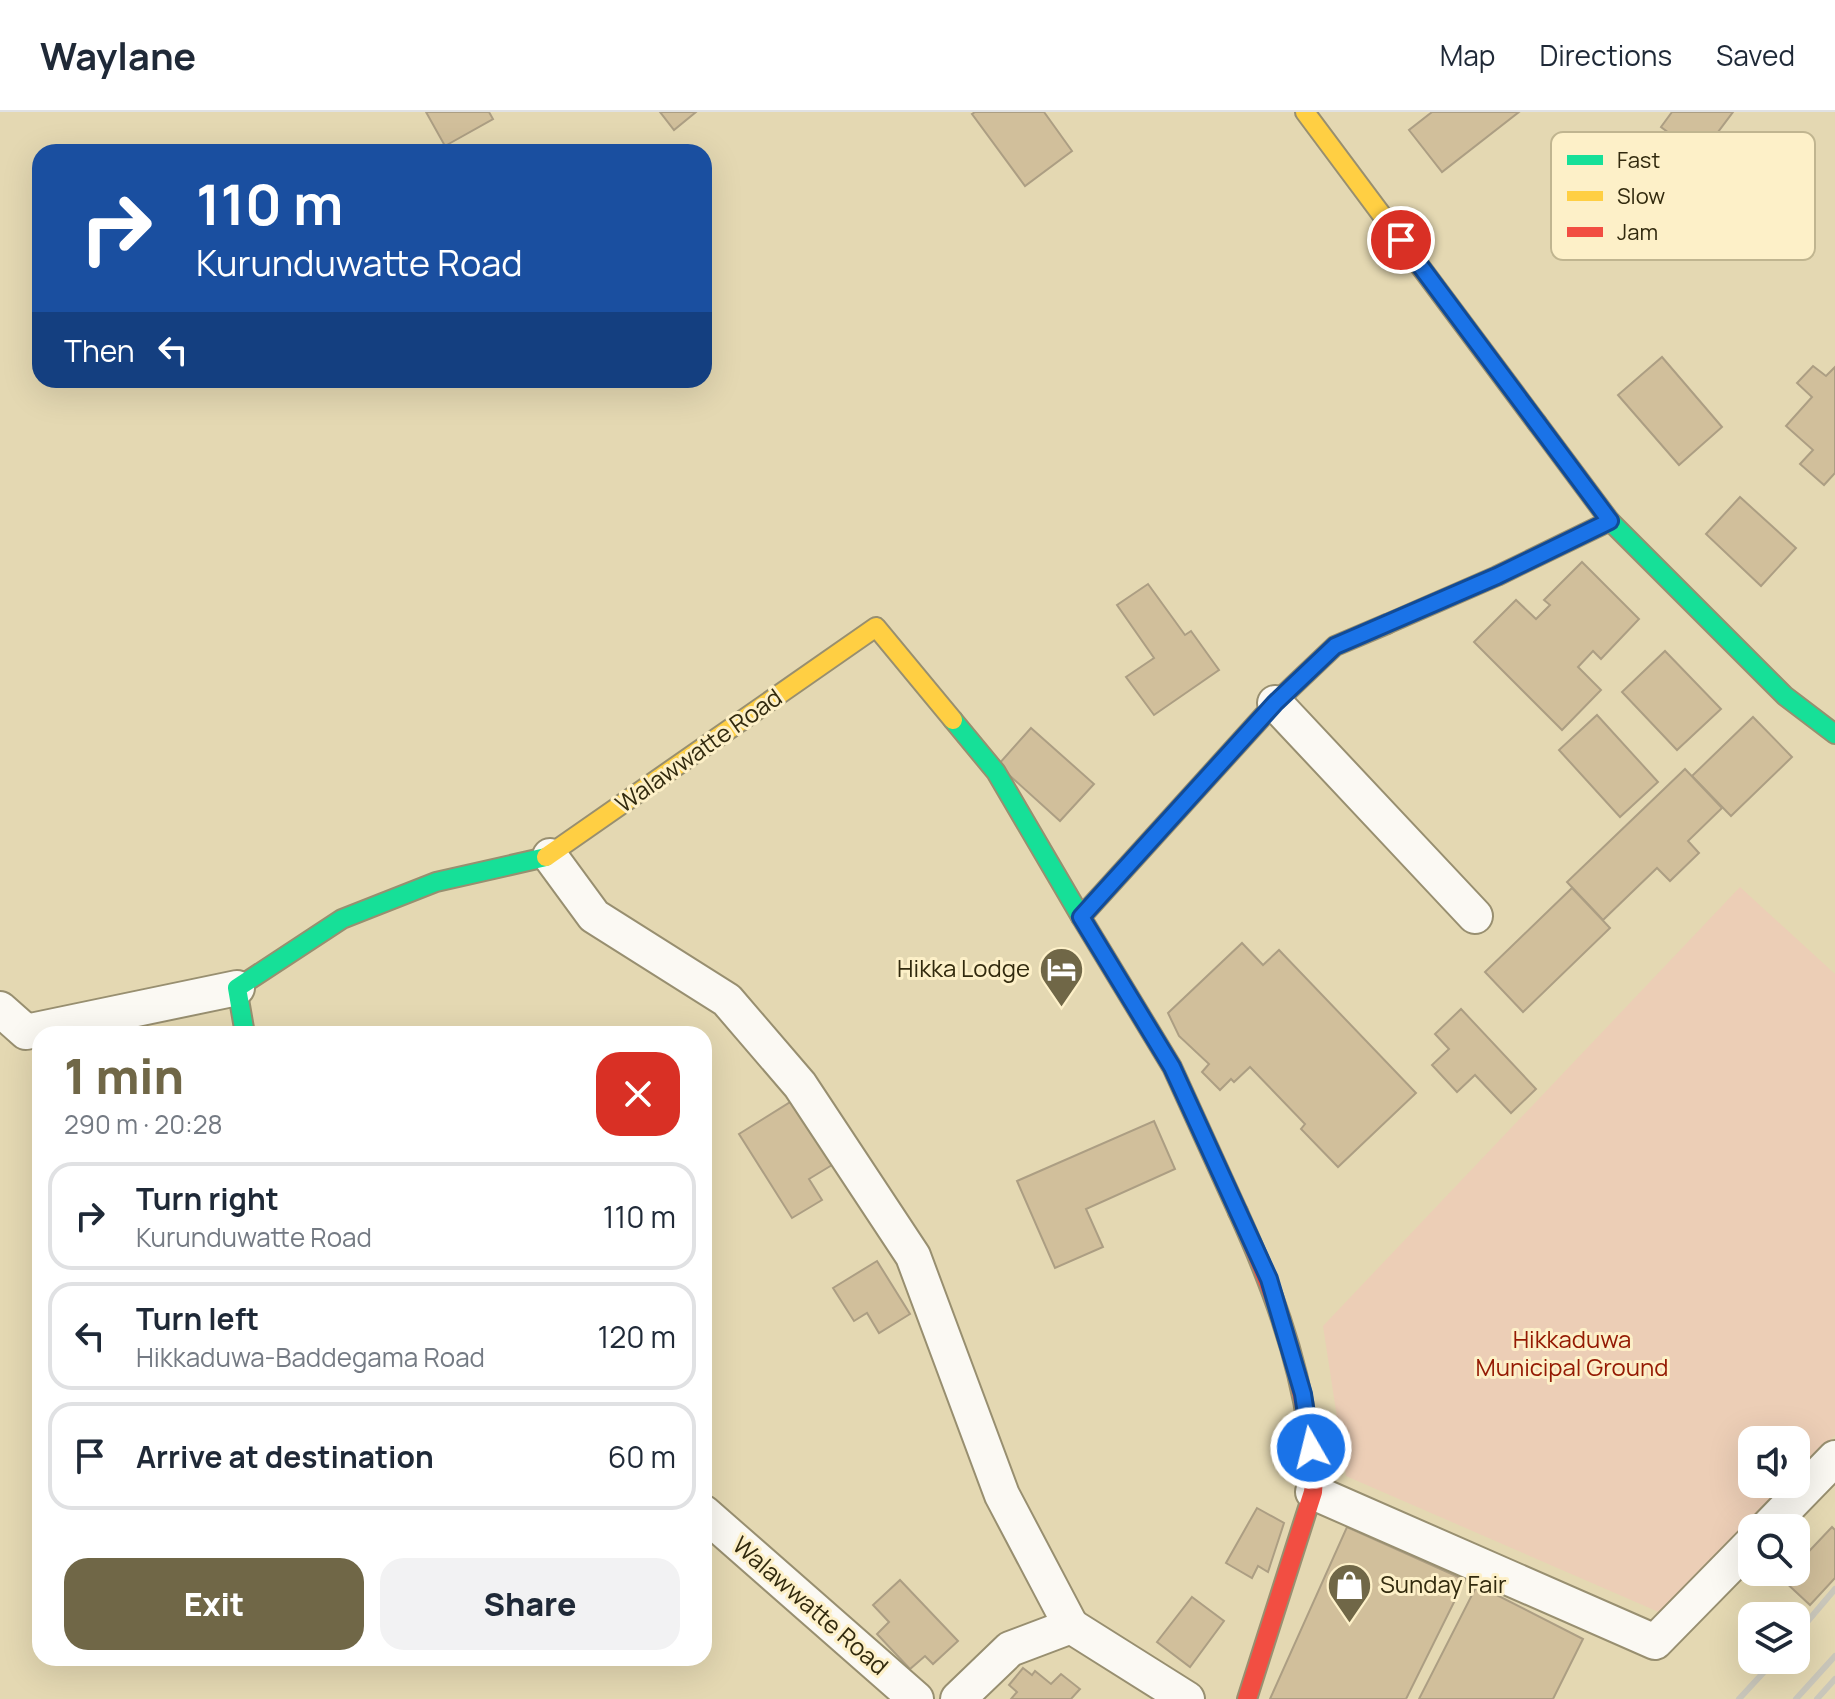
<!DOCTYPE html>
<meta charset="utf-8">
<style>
body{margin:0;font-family:Manrope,sans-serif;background:#f2f2f3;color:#1f2937;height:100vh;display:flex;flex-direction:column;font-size:30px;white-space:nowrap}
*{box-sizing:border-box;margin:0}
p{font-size:26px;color:#747a83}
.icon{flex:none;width:44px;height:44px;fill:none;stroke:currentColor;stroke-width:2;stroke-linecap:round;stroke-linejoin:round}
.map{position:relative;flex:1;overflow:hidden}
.details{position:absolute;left:32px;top:914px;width:680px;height:640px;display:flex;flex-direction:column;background:#fff;border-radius:24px;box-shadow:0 8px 32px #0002}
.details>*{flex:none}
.banner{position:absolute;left:32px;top:32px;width:680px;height:244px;border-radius:24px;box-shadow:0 8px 32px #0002;background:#1a4fa0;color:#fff;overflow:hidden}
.tools{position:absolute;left:1738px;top:1314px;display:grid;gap:16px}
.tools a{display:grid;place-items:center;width:72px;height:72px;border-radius:16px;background:#fff;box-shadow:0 8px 32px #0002;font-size:40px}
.pin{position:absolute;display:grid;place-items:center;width:68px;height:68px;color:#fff;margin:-34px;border:4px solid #fff;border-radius:50%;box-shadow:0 2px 8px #0007}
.me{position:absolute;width:88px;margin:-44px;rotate:352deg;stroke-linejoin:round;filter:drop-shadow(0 0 6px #0008)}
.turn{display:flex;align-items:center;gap:28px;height:168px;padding:0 32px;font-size:36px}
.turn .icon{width:104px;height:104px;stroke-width:2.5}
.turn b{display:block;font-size:56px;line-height:68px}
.then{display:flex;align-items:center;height:76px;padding:0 32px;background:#0003;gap:16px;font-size:30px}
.round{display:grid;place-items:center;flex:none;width:84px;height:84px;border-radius:24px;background:#f2f2f3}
.overview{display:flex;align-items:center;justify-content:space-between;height:136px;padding:0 32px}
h1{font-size:48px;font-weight:800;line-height:60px;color:#706747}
.action{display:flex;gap:16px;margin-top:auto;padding:16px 32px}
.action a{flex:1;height:92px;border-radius:24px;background:#706747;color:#fff;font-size:32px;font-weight:800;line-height:92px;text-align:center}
.action a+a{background:#f2f2f3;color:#1f2937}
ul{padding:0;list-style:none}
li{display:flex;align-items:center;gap:24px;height:108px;margin:0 16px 12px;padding:0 16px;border:4px solid #e0e1e3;border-radius:24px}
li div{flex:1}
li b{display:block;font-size:30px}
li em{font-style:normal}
header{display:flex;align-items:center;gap:48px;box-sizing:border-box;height:112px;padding:0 40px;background:#fff;border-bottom:2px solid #e0e1e3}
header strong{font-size:38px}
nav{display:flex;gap:44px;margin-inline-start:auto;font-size:28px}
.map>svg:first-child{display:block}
.green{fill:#ecceb6}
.building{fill:#d1bf9b;stroke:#ac9e83;stroke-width:2}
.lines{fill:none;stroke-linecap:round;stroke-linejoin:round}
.street-casing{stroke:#988f70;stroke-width:38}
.fast-casing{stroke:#988f70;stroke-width:22}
.slow-casing{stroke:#988f70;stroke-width:22}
.jam-casing{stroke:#988f70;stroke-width:22}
.street{stroke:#fbf9f3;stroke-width:34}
.fast{stroke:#16e098;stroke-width:18}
.slow{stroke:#ffcf43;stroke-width:18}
.jam{stroke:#f24e42;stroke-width:18}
.rail{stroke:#cac7bb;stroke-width:6}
.route-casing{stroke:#114b97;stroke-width:20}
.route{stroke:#1a73e8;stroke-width:14}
.labels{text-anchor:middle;stroke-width:6;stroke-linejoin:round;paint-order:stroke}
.street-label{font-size:24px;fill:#322a0e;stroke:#fdf0c8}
.poi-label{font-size:24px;fill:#322a0e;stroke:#fdf0c8;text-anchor:end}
.park-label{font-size:24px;fill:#941a03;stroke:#fdf0c8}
.key{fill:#fdf0c8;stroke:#c0b590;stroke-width:2}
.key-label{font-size:22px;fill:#322a0e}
</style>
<header>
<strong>Waylane</strong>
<nav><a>Map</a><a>Directions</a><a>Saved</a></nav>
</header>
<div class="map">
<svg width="1835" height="1587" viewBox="0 0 1835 1587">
<rect width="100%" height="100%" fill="#e4d8b2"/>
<polygon class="green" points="1740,775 1835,862 1835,1323 1796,1363 1796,1328 1752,1328 1752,1372 1787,1372 1661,1501 1346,1364 1323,1214"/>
<g class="building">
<polygon points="426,0 489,0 493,7 445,34"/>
<polygon points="660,0 696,0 674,18"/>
<polygon points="975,0 1044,0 1072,39 1025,74 972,2"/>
<polygon points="1432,0 1519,0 1442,60 1409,18"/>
<polygon points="1672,0 1733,0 1700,44 1661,15"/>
<polygon points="1662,245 1722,315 1679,353 1618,283"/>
<polygon points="1813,254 1826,264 1835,255 1835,361 1824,373 1800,352 1813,338 1786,314 1812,285 1797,271"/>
<polygon points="1740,385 1796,436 1761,474 1706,422"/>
<polygon points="1582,450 1639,507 1601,547 1593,539 1578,555 1601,578 1562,618 1474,530 1516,488 1536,507 1550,493 1544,488"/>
<polygon points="1148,472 1185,523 1191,519 1219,558 1154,603 1126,565 1154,546 1117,493"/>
<polygon points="1665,539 1721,597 1677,638 1622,580"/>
<polygon points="1597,603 1658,670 1620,705 1559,638"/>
<polygon points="1753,605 1792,645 1731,704 1692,664"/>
<polygon points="1031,616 1094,672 1060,709 998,653"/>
<polygon points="1685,657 1722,696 1688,729 1699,741 1670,769 1657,756 1603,808 1567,770"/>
<polygon points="1572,776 1610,816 1523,900 1485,860"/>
<polygon points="1242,831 1263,853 1279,838 1416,981 1338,1055 1301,1017 1305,1012 1250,955 1234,970 1231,967 1220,978 1202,960 1209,952 1179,924 1168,901"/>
<polygon points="1461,897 1536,977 1511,1001 1475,963 1457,980 1432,953 1449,937 1435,922"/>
<polygon points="792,989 832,1053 809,1067 822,1088 792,1106 739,1022"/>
<polygon points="1154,1009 1175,1057 1086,1097 1103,1135 1055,1156 1017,1069"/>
<polygon points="877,1149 910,1202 879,1221 867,1201 854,1209 833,1176"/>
<polygon points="1257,1396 1284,1411 1268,1460 1258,1454 1252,1466 1226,1451"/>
<polygon points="1347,1415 1465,1468 1406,1587 1270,1587"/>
<polygon points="1832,1415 1835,1418 1835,1466 1810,1493 1782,1467 1789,1460 1796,1460 1796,1453"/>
<polygon points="900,1468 958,1529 933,1552 925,1544 910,1557 877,1522 889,1510 873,1493"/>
<polygon points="1477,1473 1583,1527 1553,1587 1419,1587"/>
<polygon points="1192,1485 1224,1509 1190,1555 1157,1530"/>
<polygon points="1023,1556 1032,1563 1035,1559 1051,1572 1061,1562 1080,1577 1071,1587 1011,1587 1017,1580 1009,1573"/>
</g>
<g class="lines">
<defs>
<g id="street">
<polyline points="1275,591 1475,804"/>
<polyline points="550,744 594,804 727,888 800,973 913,1144 1002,1383 1071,1514"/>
<polyline points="0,897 26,920 237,876"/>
<polyline points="1313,1380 1655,1530 1752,1431"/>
<polyline points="704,1401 916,1587"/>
<polyline points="1767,1416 1835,1346"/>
<polyline points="958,1587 1010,1537 1071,1514 1187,1587"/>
</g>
<g id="fast">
<polyline points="1537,311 1610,409 1785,584 1835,622"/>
<polyline points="953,608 996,660 1081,805"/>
<polyline points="245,922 237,876 342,807 436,770 546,745"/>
<polyline points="1238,1100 1172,955 1081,805 1275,591 1335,534 1387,512"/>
</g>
<g id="slow">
<polyline points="1305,0 1537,311"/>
<polyline points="1387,512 1497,464 1610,409"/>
<polyline points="546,745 876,515 953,608"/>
</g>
<path id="jam" d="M1238,1100C1270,1170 1297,1242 1308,1318C1311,1339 1315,1359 1313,1380L1247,1587"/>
</defs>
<use href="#street" class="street-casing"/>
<use href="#fast" class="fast-casing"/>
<use href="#slow" class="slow-casing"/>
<use href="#jam" class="jam-casing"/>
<use href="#street" class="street"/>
<use href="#fast" class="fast"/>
<use href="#slow" class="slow"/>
<use href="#jam" class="jam"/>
<g class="rail">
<polyline points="1796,1523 1835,1477"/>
<polyline points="1739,1587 1775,1548"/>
<polyline points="1796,1587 1835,1544"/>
<polyline points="1817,1587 1835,1567"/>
</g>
</g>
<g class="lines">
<defs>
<polyline id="route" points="1311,1336 1303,1282 1269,1167 1172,955 1081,805 1275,591 1335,534 1497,464 1610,409 1401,128"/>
</defs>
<use href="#route" class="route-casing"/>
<use href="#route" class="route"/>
</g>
<defs>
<symbol id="hotel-pin" viewBox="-11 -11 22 30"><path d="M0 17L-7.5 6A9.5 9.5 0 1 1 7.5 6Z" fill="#706747" stroke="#fdf0c8"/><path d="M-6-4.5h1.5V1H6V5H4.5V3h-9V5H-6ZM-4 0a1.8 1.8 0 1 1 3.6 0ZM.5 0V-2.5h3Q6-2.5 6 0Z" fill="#fff"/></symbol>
<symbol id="shop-pin" viewBox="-11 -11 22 30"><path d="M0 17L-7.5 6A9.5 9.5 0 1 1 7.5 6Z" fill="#706747" stroke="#fdf0c8"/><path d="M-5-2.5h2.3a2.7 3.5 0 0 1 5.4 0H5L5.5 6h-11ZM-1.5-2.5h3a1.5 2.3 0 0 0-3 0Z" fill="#fff"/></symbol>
</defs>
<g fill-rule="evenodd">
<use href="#hotel-pin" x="1036" y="832" width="51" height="69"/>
<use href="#shop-pin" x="1324" y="1448" width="51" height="69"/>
</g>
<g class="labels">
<g class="street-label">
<text transform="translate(699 639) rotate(-35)" y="8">Walawwatte Road</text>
<text transform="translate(810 1494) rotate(41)" y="8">Walawwatte Road</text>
</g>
<g class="poi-label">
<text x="1030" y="865">Hikka Lodge</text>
<text x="1380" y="1481" text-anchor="start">Sunday Fair</text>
</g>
<g class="park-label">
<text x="1572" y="1236">Hikkaduwa<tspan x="1572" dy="28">Municipal Ground</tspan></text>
</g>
</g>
<rect x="1551" y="20" width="264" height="128" rx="12" class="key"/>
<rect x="1567" y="43" width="36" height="10" fill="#16e098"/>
<rect x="1567" y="79" width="36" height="10" fill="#ffcf43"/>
<rect x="1567" y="115" width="36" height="10" fill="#f24e42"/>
<g class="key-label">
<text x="1617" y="56">Fast</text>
<text x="1617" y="92">Slow</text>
<text x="1617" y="128">Jam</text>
</g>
</svg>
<div class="tools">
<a><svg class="icon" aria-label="sound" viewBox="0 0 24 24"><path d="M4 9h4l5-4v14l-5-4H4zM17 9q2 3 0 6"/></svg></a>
<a><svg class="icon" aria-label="search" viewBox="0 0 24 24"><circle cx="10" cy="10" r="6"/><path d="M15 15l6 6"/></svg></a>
<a><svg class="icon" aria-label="layers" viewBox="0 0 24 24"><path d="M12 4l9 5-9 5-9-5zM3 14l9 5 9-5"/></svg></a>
</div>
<div class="pin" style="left:1401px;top:128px;background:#d93025"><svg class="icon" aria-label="arrive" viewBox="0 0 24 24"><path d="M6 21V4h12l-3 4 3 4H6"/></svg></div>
<svg class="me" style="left:1311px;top:1336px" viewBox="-20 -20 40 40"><circle r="17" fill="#1a73e8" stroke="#fff" stroke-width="3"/><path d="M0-11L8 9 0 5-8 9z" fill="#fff"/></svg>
<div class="banner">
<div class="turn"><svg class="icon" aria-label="right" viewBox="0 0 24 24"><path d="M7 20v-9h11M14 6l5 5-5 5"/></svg><div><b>110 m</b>Kurunduwatte Road</div></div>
<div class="then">Then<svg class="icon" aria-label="left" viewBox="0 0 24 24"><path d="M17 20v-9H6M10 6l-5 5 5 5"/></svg></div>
</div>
<section class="details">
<div class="overview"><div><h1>1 min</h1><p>290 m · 20:28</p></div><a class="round" style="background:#d93025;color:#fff"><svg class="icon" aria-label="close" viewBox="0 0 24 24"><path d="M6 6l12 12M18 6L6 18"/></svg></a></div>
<ul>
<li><svg class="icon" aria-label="right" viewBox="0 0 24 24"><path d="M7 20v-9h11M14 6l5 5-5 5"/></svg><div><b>Turn right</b><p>Kurunduwatte Road</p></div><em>110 m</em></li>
<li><svg class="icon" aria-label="left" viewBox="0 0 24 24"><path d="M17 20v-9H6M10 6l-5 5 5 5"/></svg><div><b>Turn left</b><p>Hikkaduwa-Baddegama Road</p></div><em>120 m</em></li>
<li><svg class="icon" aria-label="arrive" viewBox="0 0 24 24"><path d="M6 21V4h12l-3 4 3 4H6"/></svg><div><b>Arrive at destination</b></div><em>60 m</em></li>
</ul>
<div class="action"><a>Exit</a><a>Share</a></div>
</section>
</div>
